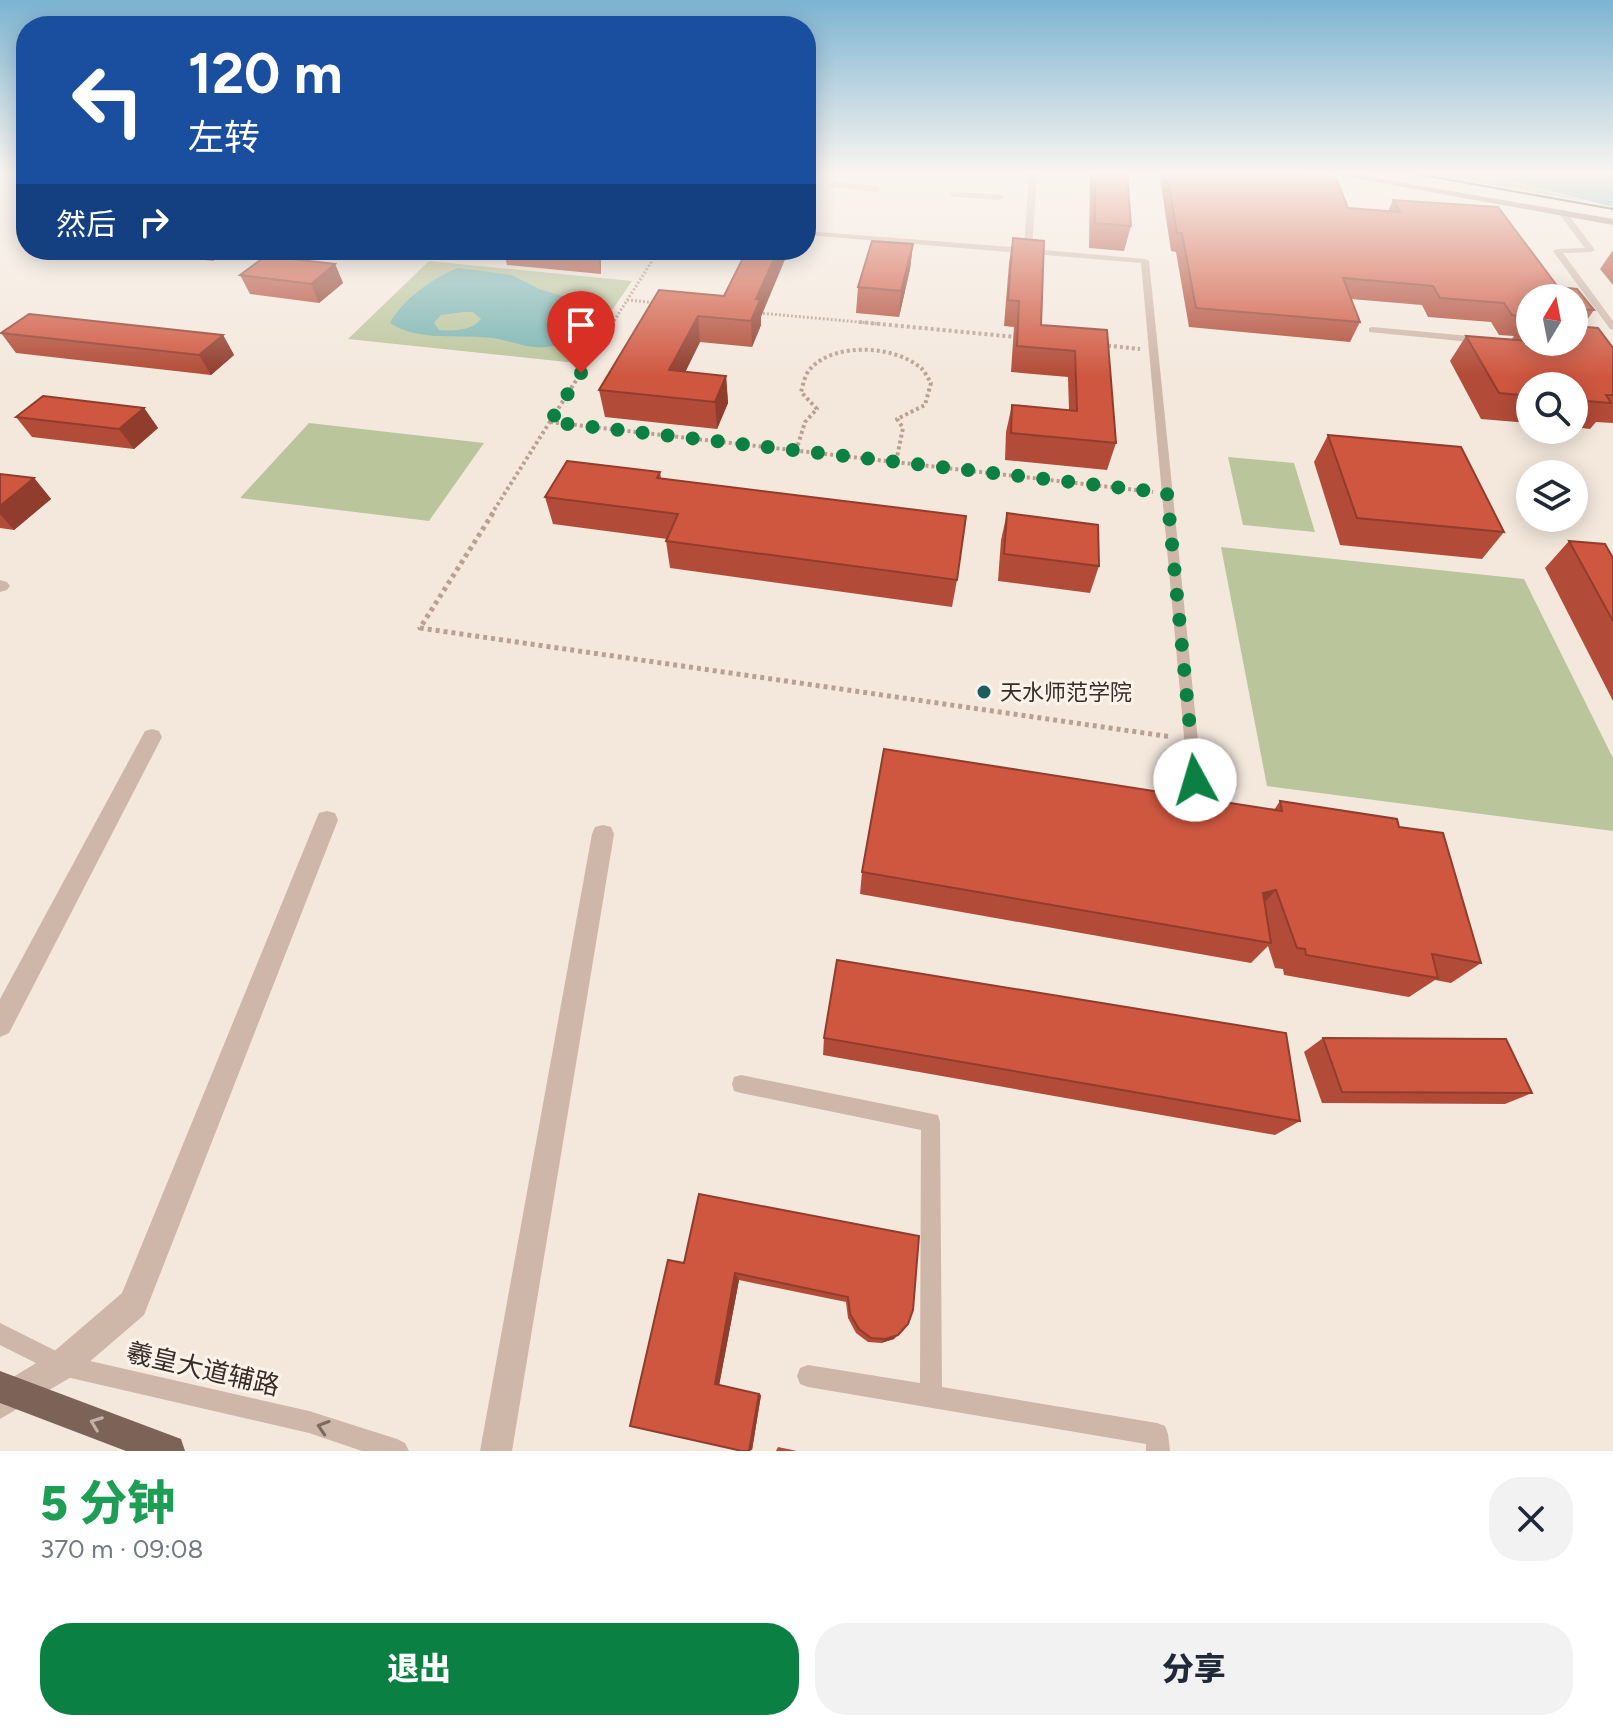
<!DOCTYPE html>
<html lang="zh">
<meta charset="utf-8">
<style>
body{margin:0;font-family:Figtree,"Noto Sans SC",sans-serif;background:#f2f2f3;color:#1f2937;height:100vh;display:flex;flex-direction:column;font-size:30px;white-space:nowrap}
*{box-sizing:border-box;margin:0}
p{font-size:26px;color:#747a83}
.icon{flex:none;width:44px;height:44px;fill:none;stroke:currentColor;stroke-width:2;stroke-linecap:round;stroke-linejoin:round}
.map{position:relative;height:1451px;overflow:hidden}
.sheet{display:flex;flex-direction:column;background:#fff;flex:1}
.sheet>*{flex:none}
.hud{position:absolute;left:16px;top:16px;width:800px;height:244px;border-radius:32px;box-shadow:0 4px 20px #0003;background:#1a4fa0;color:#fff;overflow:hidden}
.needle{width:52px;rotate:10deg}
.controls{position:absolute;left:1516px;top:284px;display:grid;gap:16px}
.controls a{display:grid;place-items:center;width:72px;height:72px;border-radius:50%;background:#fff;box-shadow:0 4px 20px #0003;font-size:40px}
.pin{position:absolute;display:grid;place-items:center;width:68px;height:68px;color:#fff;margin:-82px -34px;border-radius:50% 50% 50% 0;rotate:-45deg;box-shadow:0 0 8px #0007}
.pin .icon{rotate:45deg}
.me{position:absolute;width:88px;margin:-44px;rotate:354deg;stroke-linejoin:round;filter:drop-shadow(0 0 6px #0008)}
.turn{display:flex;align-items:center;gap:28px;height:168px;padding:0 40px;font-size:36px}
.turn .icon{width:104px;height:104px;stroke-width:2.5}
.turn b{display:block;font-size:56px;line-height:68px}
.then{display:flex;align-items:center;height:76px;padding:0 40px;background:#0003;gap:16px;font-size:30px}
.round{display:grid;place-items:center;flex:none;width:84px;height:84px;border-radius:32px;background:#f2f2f3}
.summary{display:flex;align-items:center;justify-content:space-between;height:136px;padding:0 40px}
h1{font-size:48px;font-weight:800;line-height:60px;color:#1e9e55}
.cta{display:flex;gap:16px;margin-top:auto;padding:16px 40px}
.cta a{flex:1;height:92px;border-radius:32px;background:#0b8043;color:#fff;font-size:32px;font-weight:800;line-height:92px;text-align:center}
.cta a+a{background:#f2f2f3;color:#1f2937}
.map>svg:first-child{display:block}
.green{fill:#bac59c}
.water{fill:#7ab4b2;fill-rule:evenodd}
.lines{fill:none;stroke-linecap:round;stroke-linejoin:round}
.path-far2{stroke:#baa092;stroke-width:3;stroke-dasharray:2 2;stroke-linecap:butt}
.path-far1{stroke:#baa092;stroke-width:4;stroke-dasharray:3 3;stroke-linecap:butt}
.path{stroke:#baa092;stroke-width:5;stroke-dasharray:4 4;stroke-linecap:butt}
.lane{fill:#ceb6a8;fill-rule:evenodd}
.street{fill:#ceb6a8;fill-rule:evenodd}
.secondary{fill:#a28479;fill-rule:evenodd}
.primary{fill:#7d6258;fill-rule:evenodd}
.tram{stroke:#3a2d29;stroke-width:2}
.wall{fill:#b24b37;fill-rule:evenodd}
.shaded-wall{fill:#913d2d}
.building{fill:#cf5740;stroke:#913d2d;stroke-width:2}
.oneway{stroke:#c2b1a8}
.oneway2{stroke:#7d6b62}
.route{stroke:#0b8043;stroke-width:14;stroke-dasharray:0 25.2}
.poi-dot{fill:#1a5f5e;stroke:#fbf2ea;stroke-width:3}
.labels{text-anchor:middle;stroke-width:6;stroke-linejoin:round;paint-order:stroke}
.poi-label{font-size:22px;fill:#3a2d29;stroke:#fbf2ea;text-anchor:start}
.near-street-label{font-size:26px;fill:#3a2d29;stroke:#fbf2ea}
</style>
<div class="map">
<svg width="1613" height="1451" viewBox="0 0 1613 1451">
<rect width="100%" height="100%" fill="#f4e8dd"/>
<g class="green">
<polygon points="1422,173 1478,173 1589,202"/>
<polygon points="429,261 632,281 576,363 348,339"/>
<polygon points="309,423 484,443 429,521 240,498"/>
<polygon points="1228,457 1294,463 1315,532 1243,525"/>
<polygon points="1221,547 1524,579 1613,758 1613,831 1267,786"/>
</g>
<g class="water">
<polygon points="1478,173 1613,173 1613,207"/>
<path d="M458,268L512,275L539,289L572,299L582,307C575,320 568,343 553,346C533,351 513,341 493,338C460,334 418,342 390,323C402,300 434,277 458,268ZM463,312H473L481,319C472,331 453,331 439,330L434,323L441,315Z"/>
</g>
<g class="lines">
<g class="path-far2">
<polyline points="627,300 658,303"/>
<polyline points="759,313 881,324"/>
<polyline points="612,324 659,250"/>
</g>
<g class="path-far1">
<polyline points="859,322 1016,337"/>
<polyline points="1102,345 1140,349"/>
<polyline points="550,422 1153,492"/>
<path d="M796,451L805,422L817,409L801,392C803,385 805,374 810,369C834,342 894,345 921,368C925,372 928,378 931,383L925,405L897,419L903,428L896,462"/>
<polyline points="491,515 613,322"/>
</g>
<polyline class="path" points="493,513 420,628 1172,737"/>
<g class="lane">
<polygon points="807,173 814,173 810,182 806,184"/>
<polygon points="1029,173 1037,173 1032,249 1145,259 1149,261 1202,780 1200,784 1195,786 1190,784 1188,780 1141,263 806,235 806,231 1024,248"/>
<polygon points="1559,210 1565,210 1595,250 1591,252 1563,253 1613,321 1613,330 1610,329 1553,251 1557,249 1585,248 1559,214"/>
<polygon points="1372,327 1481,337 1486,340 1481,343 1369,332 1369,328"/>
<polygon points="741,1075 938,1115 940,1122 942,1387 1157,1423 1165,1426 1168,1434 1170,1451 1146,1451 1146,1444 808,1387 800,1384 797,1376 800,1368 808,1365 920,1383 921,1130 741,1093 734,1091 732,1084 734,1077"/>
<polygon points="0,1323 64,1355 309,1411 397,1439 405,1443 409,1451 362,1451 309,1433 62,1376 0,1345"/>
</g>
<g class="street">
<polygon points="835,182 877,186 882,189 877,192 831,187 830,185"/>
<polygon points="951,192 999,194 1004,197 999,200 955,197 951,196"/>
<polygon points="0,580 7,582 10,586 7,590 0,592"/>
<polygon points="152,729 159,731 162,737 9,1033 0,1037 0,999 145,731"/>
<polygon points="327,811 335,813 338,820 144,1315 73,1376 0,1419 0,1385 51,1354 122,1293 316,820 319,813"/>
<polygon points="603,825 611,827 614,834 512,1451 480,1451 592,834 595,827"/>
</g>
<polygon class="secondary" points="1326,173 1347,173 1613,219 1613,225"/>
<polygon class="primary" points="0,1371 181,1439 185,1451 126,1451 0,1403"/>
<polyline class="tram" points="1411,173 1613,209"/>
</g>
<g class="wall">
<polygon points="1090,173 1127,173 1131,226 1124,251 1089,248"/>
<path d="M1162,173H1270L1348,208L1388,211L1393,200L1558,287L1594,310L1582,327L1613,348V423L1596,422L1590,429L1574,427V386H1530V423L1481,419L1450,361L1466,336L1512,339L1514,336L1499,335L1491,322L1428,317L1422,305L1351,299L1360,322L1350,342L1189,327L1176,252L1171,251L1160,178ZM1530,298H1574V342H1530Z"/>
<polygon points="1013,238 1041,325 1107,330 1116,443 1107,470 1005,460 1006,432 1012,405 1069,410 1068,377 1011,372 1014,327 1004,326 1009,263"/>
<polygon points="913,244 910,269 899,317 856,313 858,287"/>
<polygon points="152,250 228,250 213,261 154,254"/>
<polygon points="495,250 601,250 601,274 507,265 504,253 495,253"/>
<polygon points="1613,250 1613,285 1600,269"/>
<polygon points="335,264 343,283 319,303 250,294 240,275"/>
<polygon points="659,290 761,317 761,325 752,347 700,342 685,372 726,376 728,403 717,429 605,417 599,390"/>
<polygon points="1,333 223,335 234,355 211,375 16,353"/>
<polygon points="144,408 158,428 134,449 32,437 16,417"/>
<polygon points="1328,435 1504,532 1482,559 1340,545 1314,462"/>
<polygon points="660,472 661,478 957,580 952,607 670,568 666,541 667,539 553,524 545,497"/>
<polygon points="0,474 34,478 51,499 14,530 0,528"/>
<polygon points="1007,513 1099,566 1090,593 998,581 1001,540"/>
<polygon points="1569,541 1613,558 1613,701 1545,568"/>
<polygon points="1280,801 1399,827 1481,963 1451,983 1435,980 1409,997 1284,975 1283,969 1275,968 1268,946 1251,963 860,894 862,872 1274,810"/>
<polygon points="824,1038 1300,1121 1275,1135 823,1055"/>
<polygon points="1323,1038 1532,1093 1505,1104 1322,1103 1304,1052"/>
<polygon points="919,1236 894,1339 881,1343 868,1342 856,1333 848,1318 846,1302 739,1280 719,1385 761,1395 752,1450 630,1426 684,1263"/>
<polygon points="778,1447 797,1451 776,1451"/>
</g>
<g class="shaded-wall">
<polygon points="913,244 910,269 899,317 901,291"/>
<polygon points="208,250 228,250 213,261"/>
<polygon points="597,250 601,250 601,274"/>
<polygon points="778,250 789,250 761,317 761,325 752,347 751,321 756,299"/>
<polygon points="335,264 343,283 319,303 311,284"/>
<polygon points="698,316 700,342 673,397 669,370"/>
<polygon points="223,335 234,355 211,375 199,355"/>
<polygon points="726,376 728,403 717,429 715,402"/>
<polygon points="144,408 158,428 134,449 119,429"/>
<polygon points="34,478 51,499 14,530 0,514 0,506"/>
<polygon points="1276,890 1256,912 1263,893"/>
<polygon points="735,1273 739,1280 719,1386 715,1384"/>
<polygon points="898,1335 894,1339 881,1343 885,1339"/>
<polygon points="759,1394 761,1395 752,1450 749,1451"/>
</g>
<g class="building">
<polygon points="1095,173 1127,173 1131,226 1095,223"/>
<polygon points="1167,173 1270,173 1336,178 1348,208 1400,212 1393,200 1498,207 1558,287 1577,289 1594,310 1575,309 1584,322 1574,321 1574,298 1530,298 1530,317 1512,315 1504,303 1440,298 1433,286 1343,278 1360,322 1196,308 1182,233 1177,233"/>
<polygon points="1013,238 1044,241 1041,325 1107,330 1116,443 1011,433 1012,405 1077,411 1075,351 1017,346 1019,301 1008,300"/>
<polygon points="872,241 913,244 901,291 858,287"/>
<polygon points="747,250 778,250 756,299 760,300 751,321 698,316 669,370 726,376 715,402 599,390 659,290 724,296"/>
<polygon points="266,256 335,264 311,284 240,275"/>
<polygon points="29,314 223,335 199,355 1,333"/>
<polygon points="1524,322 1530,323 1530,331"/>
<polygon points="1574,326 1598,328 1613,348 1613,395 1606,395 1611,403 1574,400 1574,386 1530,386 1530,396 1499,393 1466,336 1530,341 1530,342 1574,342"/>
<polygon points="43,396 144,408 119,429 16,417"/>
<polygon points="1328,435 1461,447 1504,532 1357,518"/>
<polygon points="567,461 660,472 657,478 966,516 957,580 666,541 678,514 545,497"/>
<polygon points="0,474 34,478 0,506"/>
<polygon points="1007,513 1098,525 1099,566 1004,554"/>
<polygon points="1569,541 1605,544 1613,558 1613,621"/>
<polygon points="884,749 1282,811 1280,801 1397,819 1399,827 1443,833 1481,963 1432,954 1438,978 1306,955 1305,949 1297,948 1276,890 1263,893 1271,943 862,872"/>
<polygon points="837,960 1286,1033 1300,1121 824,1038"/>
<polygon points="1323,1038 1506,1039 1532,1093 1342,1092"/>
<polygon points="699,1194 919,1236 913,1310 908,1324 898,1335 885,1339 871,1338 859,1329 850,1314 848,1297 735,1273 715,1384 759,1394 749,1451 742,1451 630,1426 668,1260 684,1263"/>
</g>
<defs><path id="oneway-chevron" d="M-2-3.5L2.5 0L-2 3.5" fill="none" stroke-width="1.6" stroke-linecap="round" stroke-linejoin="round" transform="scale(2)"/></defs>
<use class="oneway" href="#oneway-chevron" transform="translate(96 1423) rotate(-159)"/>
<use class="oneway2" href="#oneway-chevron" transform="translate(323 1427) rotate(-162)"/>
<linearGradient id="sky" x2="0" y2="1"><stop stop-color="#7cb4d2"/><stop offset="0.46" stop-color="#faf5f0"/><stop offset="1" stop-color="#faf5f0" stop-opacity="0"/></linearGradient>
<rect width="1613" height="376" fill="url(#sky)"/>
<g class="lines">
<polyline class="route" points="581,373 550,422 1167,493 1195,780"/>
</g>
<circle class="poi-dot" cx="984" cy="692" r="8"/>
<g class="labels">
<g class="poi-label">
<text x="1000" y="700">天水师范学院</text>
</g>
<g class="near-street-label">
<text transform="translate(203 1369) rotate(13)" y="9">羲皇大道辅路</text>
</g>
</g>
</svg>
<div class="controls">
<a><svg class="needle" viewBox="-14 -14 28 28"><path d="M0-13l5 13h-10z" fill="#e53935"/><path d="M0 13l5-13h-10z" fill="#747a83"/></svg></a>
<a><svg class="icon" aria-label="search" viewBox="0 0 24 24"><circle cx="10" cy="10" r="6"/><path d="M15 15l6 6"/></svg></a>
<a><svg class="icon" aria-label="layers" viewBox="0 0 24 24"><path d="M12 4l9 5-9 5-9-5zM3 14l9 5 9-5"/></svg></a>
</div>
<div class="pin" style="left:581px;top:373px;background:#d93025"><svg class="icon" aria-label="arrive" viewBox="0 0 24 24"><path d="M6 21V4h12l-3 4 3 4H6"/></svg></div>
<svg class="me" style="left:1195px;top:780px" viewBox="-20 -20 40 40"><circle r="19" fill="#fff"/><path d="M0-13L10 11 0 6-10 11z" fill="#0b8043"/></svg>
<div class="hud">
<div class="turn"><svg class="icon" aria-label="left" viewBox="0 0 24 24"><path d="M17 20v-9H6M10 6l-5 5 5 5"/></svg><div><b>120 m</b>左转</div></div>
<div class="then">然后<svg class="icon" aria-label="right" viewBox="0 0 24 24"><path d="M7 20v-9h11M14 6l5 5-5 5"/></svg></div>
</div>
</div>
<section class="sheet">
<div class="summary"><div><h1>5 分钟</h1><p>370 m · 09:08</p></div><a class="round"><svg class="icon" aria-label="close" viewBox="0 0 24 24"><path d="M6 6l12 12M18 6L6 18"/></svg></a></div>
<div class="cta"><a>退出</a><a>分享</a></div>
</section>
